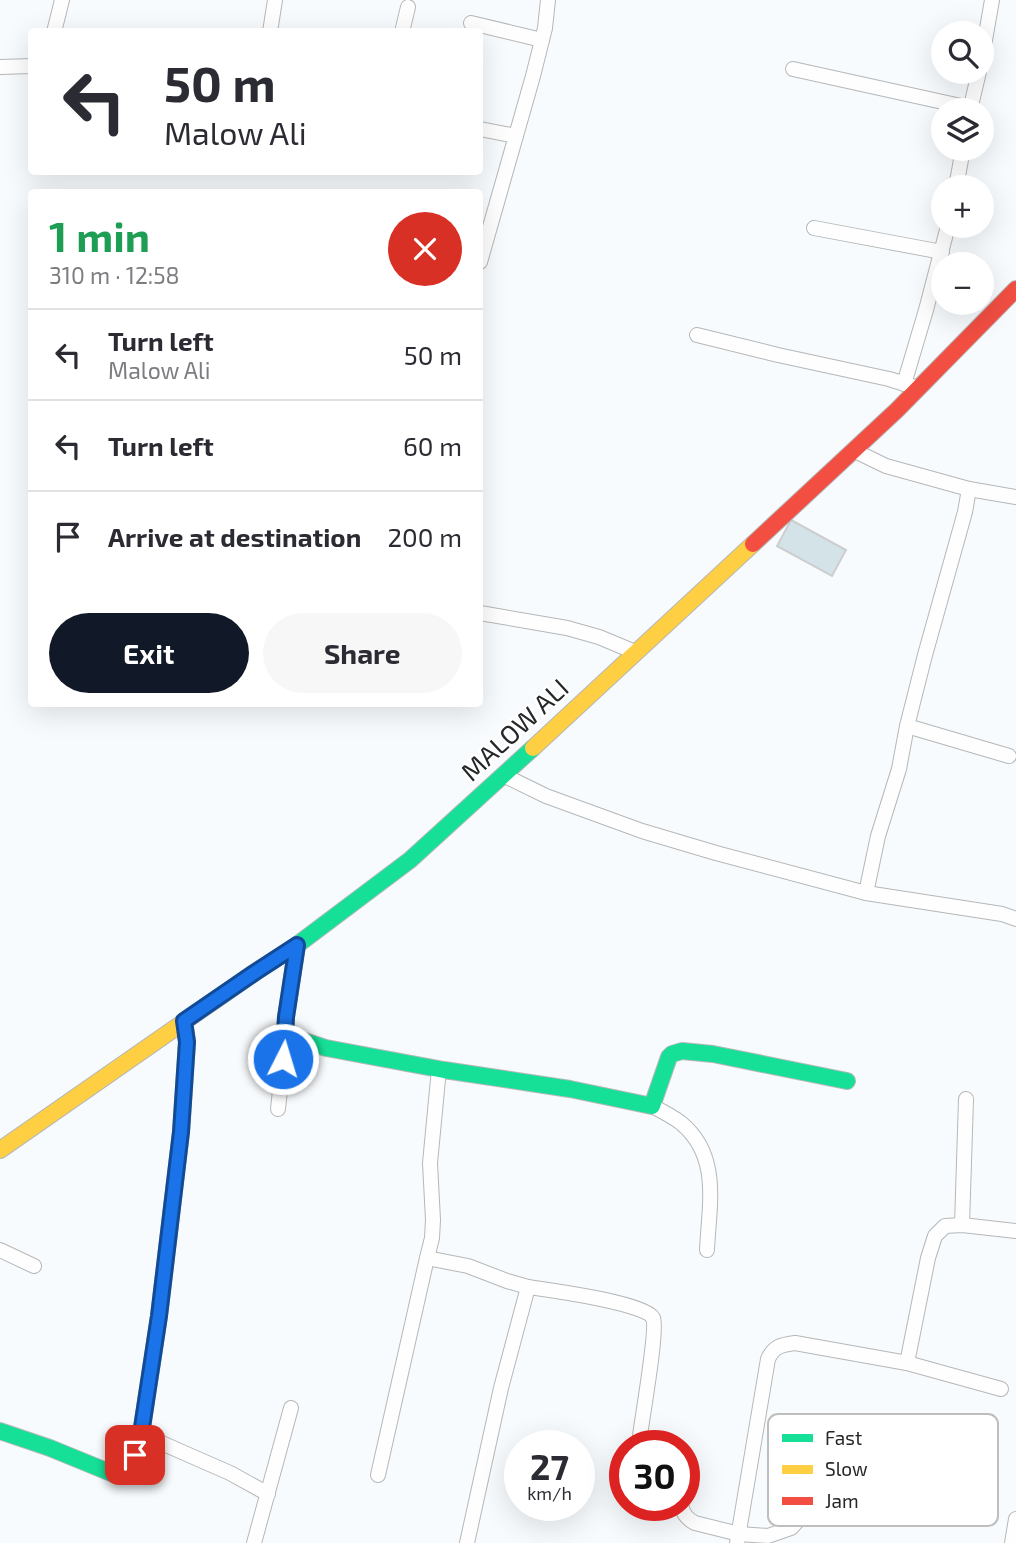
<!DOCTYPE html>
<meta charset="utf-8">
<style>
body{margin:0;font-family:"Exo 2",sans-serif;background:#f7f7f7;color:#2b2b33;height:100vh;display:flex;flex-direction:column;font-size:26px;white-space:nowrap}
*{box-sizing:border-box;margin:0}
p{font-size:23px;color:#7c7c81}
.icon{flex:none;width:38px;height:38px;fill:none;stroke:currentColor;stroke-width:2;stroke-linecap:round;stroke-linejoin:round}
.map{position:relative;flex:1;overflow:hidden}
.sheet{position:absolute;left:28px;top:189px;width:455px;height:518px;display:flex;flex-direction:column;background:#fff;border-radius:7px;box-shadow:0 7px 28px #0002}
.sheet>*{flex:none}
.hud{position:absolute;left:28px;top:28px;width:455px;height:147px;border-radius:7px;box-shadow:0 7px 28px #0002;background:#fff;color:#2b2b33;overflow:hidden}
.buttons{position:absolute;left:931px;top:21px;display:grid;gap:14px}
.buttons a{display:grid;place-items:center;width:63px;height:63px;border-radius:50%;background:#fff;box-shadow:0 7px 28px #0002;font-size:35px}
.speed{position:absolute;left:504px;top:1430px;display:flex;gap:14px;font-size:35px;font-weight:700;text-align:center}
.speed>*{display:grid;place-content:center;width:91px;height:91px;border-radius:50%;background:#fff;box-shadow:0 7px 28px #0002;line-height:1}
.speed small{font-size:18px;font-weight:400}
.speed .limit{border:10px solid #d22;background:#fff;color:#111}
.pin{position:absolute;display:grid;place-items:center;width:60px;height:60px;color:#fff;margin:-30px;border-radius:14px;box-shadow:0 4px 10px #0006}
.me{position:absolute;width:77px;margin:-38px;rotate:5deg;stroke-linejoin:round;filter:drop-shadow(0 0 5px #0008)}
.turn{display:flex;align-items:center;gap:24px;height:147px;padding:0 21px;font-size:32px}
.turn .icon{width:91px;height:91px;stroke-width:2.5}
.turn b{display:block;font-size:49px;line-height:60px}
.round{display:grid;place-items:center;flex:none;width:74px;height:74px;border-radius:37px;background:#f7f7f7}
.summary{display:flex;align-items:center;justify-content:space-between;height:119px;padding:0 21px}
h1{font-size:42px;font-weight:700;line-height:52px;color:#1e9e55}
.primary-button{display:flex;gap:14px;margin-top:auto;padding:14px 21px}
.primary-button a{flex:1;height:80px;border-radius:42px;background:#111827;color:#fff;font-size:28px;font-weight:700;line-height:80px;text-align:center}
.primary-button a+a{background:#f7f7f7;color:#2b2b33}
ul{padding:0;list-style:none}
li{display:flex;align-items:center;gap:21px;height:91px;padding:0 21px;border-top:2px solid #e1e1e2}
li div{flex:1}
li b{display:block;font-size:26px}
li em{font-style:normal}
.map>svg:first-child{display:block}
.building{fill:#d4e3e8;stroke:#cccecf;stroke-width:2}
.lines{fill:none;stroke-linecap:round;stroke-linejoin:round}
.street-casing{stroke:#b5b7b8;stroke-width:16}
.fast-casing{stroke:#b5b7b8;stroke-width:18}
.slow-casing{stroke:#b5b7b8;stroke-width:18}
.jam-casing{stroke:#b5b7b8;stroke-width:18}
.street{stroke:#fefeff;stroke-width:14}
.fast{stroke:#16e098;stroke-width:16}
.slow{stroke:#ffcf43;stroke-width:16}
.jam{stroke:#f24e42;stroke-width:16}
.route-casing{stroke:#114b97;stroke-width:18}
.route{stroke:#1a73e8;stroke-width:12}
.labels{text-anchor:middle;stroke-width:5;stroke-linejoin:round;paint-order:stroke}
.street-label{font-size:26px;fill:#252728;stroke:#fff}
.key{fill:#fff;stroke:#bebebe;stroke-width:2}
.key-label{font-size:19px;fill:#252728}
</style>
<div class="map">
<svg width="1016" height="1543" viewBox="0 0 1016 1543">
<rect width="100%" height="100%" fill="#f8fbfd"/>
<polygon class="building" points="791,520 846,550 832,576 777,546"/>
<g class="lines">
<defs>
<g id="street">
<polyline points="471,23 542,40"/>
<polyline points="54,32 62,0"/>
<polyline points="270,32 275,0"/>
<polyline points="402,32 408,7"/>
<polyline points="982,57 992,0"/>
<polyline points="0,67 32,66"/>
<polyline points="793,69 970,108"/>
<polyline points="970,110 979,72"/>
<polyline points="480,129 516,136"/>
<polyline points="956,187 963,149"/>
<polyline points="814,228 942,252"/>
<polyline points="480,262 533,76 545,28 548,0"/>
<polyline points="697,335 778,355 889,379 918,388"/>
<polyline points="904,384 926,310 948,226"/>
<polyline points="853,450 886,466 969,489 965,512 925,655 907,726 899,769 878,836 866,893"/>
<polyline points="969,489 1016,497"/>
<polyline points="480,613 567,628 599,637 635,652"/>
<polyline points="907,726 1009,756"/>
<polyline points="503,775 546,796 642,831 716,853 866,893 1002,914 1016,919"/>
<polyline points="439,1069 430,1163 433,1220 432,1238 427,1258 468,1266 507,1281 528,1287"/>
<path d="M652,1106C662,1111 672,1116 681,1123C721,1156 709,1205 707,1250"/>
<polyline points="278,1109 286,1035"/>
<polyline points="962,1225 966,1099"/>
<polyline points="0,1250 34,1266"/>
<polyline points="907,1363 1001,1389"/>
<polyline points="141,1434 230,1473 268,1494"/>
<polyline points="378,1475 427,1258"/>
<path d="M681,1505C683,1514 687,1519 695,1523L739,1534L768,1536L791,1528L802,1516L811,1502L818,1494L826,1490L838,1489L892,1502"/>
<polyline points="254,1543 291,1408"/>
<path d="M467,1543L501,1388L528,1287C549,1290 645,1303 653,1318C658,1329 642,1418 640,1436L641,1446"/>
<path d="M737,1543L768,1359C774,1346 781,1345 795,1343L907,1363L928,1258L935,1236L945,1226L962,1225L1016,1231"/>
<polyline points="1012,1543 1016,1519"/>
</g>
<g id="fast">
<polyline points="297,945 286,1017 286,1035 326,1048 444,1070 570,1089 652,1106 669,1057 672,1054 682,1051 713,1054 847,1081"/>
<polyline points="257,971 297,945 410,860 533,748"/>
<polyline points="0,1431 50,1448 116,1475 126,1472 136,1455 141,1434 159,1316 181,1132 187,1042 184,1021"/>
</g>
<g id="slow">
<polyline points="533,748 753,544"/>
<polyline points="0,1150 257,971"/>
</g>
<polyline id="jam" points="753,544 897,410 1016,289"/>
</defs>
<use href="#street" class="street-casing"/>
<use href="#fast" class="fast-casing"/>
<use href="#slow" class="slow-casing"/>
<use href="#jam" class="jam-casing"/>
<use href="#street" class="street"/>
<use href="#fast" class="fast"/>
<use href="#slow" class="slow"/>
<use href="#jam" class="jam"/>
</g>
<g class="lines">
<defs>
<polyline id="route" points="135,1455 141,1434 159,1316 181,1132 187,1042 184,1021 254,973 297,945 286,1017 283,1059"/>
</defs>
<use href="#route" class="route-casing"/>
<use href="#route" class="route"/>
</g>
<g class="labels">
<g class="street-label">
<text transform="translate(515 730) rotate(-43)" y="9">MALOW ALI</text>
</g>
</g>
<rect x="768" y="1414" width="230" height="112" rx="10" class="key"/>
<rect x="782" y="1434" width="31" height="8" fill="#16e098"/>
<rect x="782" y="1465" width="31" height="9" fill="#ffcf43"/>
<rect x="782" y="1497" width="31" height="8" fill="#f24e42"/>
<g class="key-label">
<text x="825" y="1445">Fast</text>
<text x="825" y="1476">Slow</text>
<text x="825" y="1508">Jam</text>
</g>
</svg>
<div class="buttons">
<a><svg class="icon" aria-label="search" viewBox="0 0 24 24"><circle cx="10" cy="10" r="6"/><path d="M15 15l6 6"/></svg></a>
<a><svg class="icon" aria-label="layers" viewBox="0 0 24 24"><path d="M12 4l9 5-9 5-9-5zM3 14l9 5 9-5"/></svg></a>
<a>+</a>
<a>−</a>
</div>
<div class="speed"><div>27<small>km/h</small></div><div class="limit">30</div></div>
<div class="pin" style="left:135px;top:1455px;background:#d93025"><svg class="icon" aria-label="arrive" viewBox="0 0 24 24"><path d="M6 21V4h12l-3 4 3 4H6"/></svg></div>
<svg class="me" style="left:283px;top:1059px" viewBox="-20 -20 40 40"><circle r="17" fill="#1a73e8" stroke="#fff" stroke-width="3"/><path d="M0-11L8 9 0 5-8 9z" fill="#fff"/></svg>
<div class="hud">
<div class="turn"><svg class="icon" aria-label="left" viewBox="0 0 24 24"><path d="M17 20v-9H6M10 6l-5 5 5 5"/></svg><div><b>50 m</b>Malow Ali</div></div>
</div>
<section class="sheet">
<div class="summary"><div><h1>1 min</h1><p>310 m · 12:58</p></div><a class="round" style="background:#d93025;color:#fff"><svg class="icon" aria-label="close" viewBox="0 0 24 24"><path d="M6 6l12 12M18 6L6 18"/></svg></a></div>
<ul>
<li><svg class="icon" aria-label="left" viewBox="0 0 24 24"><path d="M17 20v-9H6M10 6l-5 5 5 5"/></svg><div><b>Turn left</b><p>Malow Ali</p></div><em>50 m</em></li>
<li><svg class="icon" aria-label="left" viewBox="0 0 24 24"><path d="M17 20v-9H6M10 6l-5 5 5 5"/></svg><div><b>Turn left</b></div><em>60 m</em></li>
<li><svg class="icon" aria-label="arrive" viewBox="0 0 24 24"><path d="M6 21V4h12l-3 4 3 4H6"/></svg><div><b>Arrive at destination</b></div><em>200 m</em></li>
</ul>
<div class="primary-button"><a>Exit</a><a>Share</a></div>
</section>
</div>
